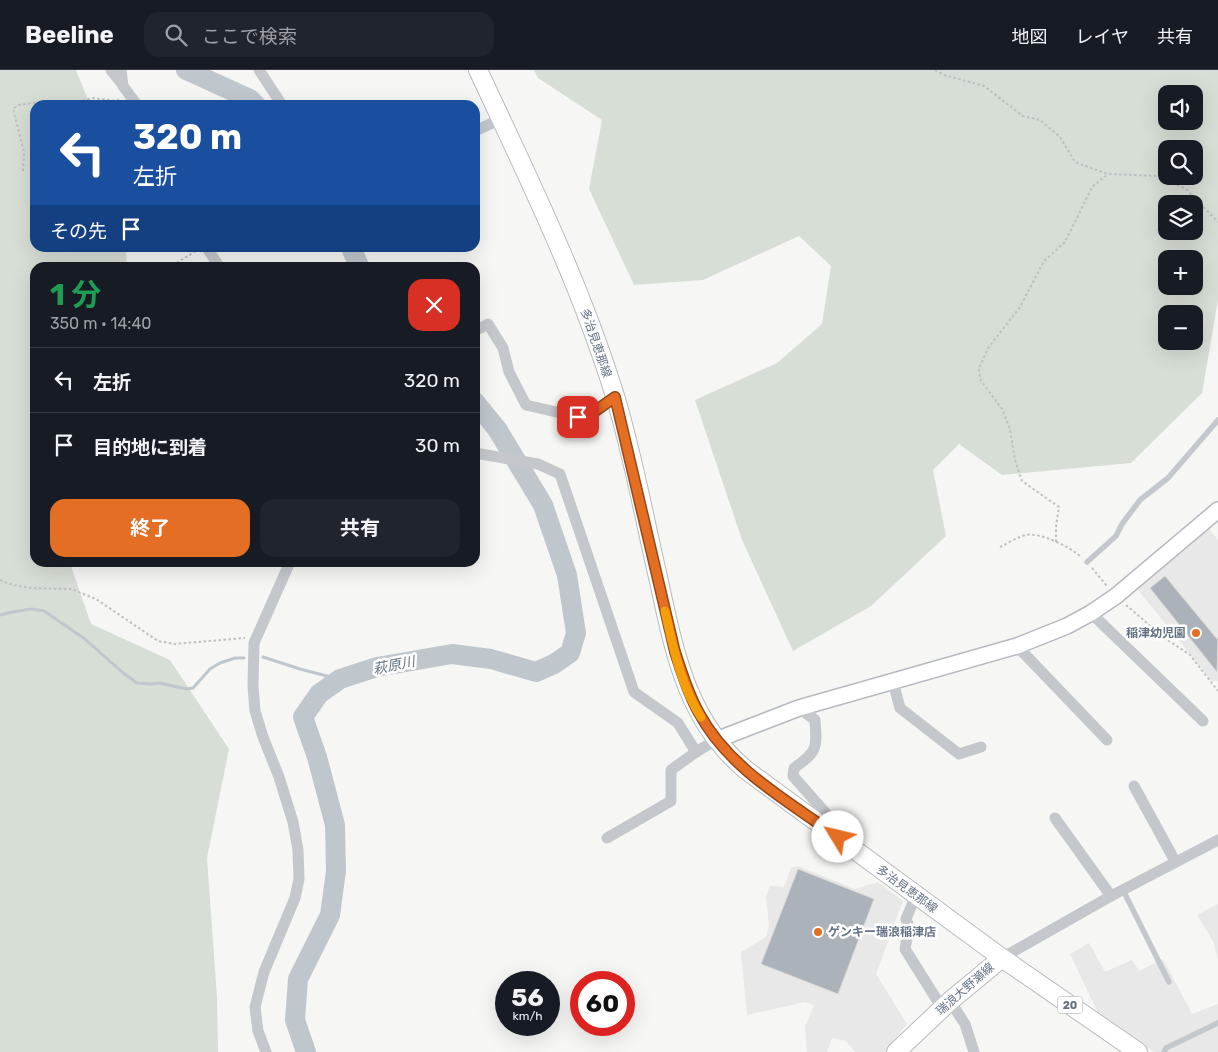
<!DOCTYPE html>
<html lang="ja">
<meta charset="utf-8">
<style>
body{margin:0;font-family:Rubik,"Noto Sans JP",sans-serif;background:#20242c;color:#f1f3f6;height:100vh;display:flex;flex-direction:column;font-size:19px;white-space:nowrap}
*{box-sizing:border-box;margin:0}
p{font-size:16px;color:#9ea1a6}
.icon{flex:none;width:28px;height:28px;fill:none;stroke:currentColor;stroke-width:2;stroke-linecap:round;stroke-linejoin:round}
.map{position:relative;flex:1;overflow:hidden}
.drawer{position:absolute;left:30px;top:192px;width:450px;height:305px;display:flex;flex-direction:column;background:#171b24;border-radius:15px;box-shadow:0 5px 20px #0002}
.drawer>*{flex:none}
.hud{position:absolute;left:30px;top:30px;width:450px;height:152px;border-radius:15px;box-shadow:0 5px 20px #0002;background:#1a4fa0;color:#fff;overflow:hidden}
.controls{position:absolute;left:1158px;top:15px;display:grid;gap:10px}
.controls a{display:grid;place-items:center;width:45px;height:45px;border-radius:10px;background:#171b24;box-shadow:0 5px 20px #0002;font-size:25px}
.speed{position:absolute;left:495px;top:901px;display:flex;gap:10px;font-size:25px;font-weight:700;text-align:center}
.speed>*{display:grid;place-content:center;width:65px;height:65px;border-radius:50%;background:#171b24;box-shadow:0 5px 20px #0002;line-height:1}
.speed small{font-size:12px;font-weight:400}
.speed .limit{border:8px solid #d22;background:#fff;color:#111}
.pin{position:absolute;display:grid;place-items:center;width:42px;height:42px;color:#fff;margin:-21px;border-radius:10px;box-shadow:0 2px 8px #0006}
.me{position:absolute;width:55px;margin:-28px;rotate:306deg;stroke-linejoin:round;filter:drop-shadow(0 0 4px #0008)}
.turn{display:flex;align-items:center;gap:18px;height:105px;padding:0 20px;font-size:22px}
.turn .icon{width:65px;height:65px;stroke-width:2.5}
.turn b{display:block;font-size:35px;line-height:42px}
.then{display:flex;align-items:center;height:48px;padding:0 20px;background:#0003;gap:10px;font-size:19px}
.round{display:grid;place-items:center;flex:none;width:52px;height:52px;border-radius:15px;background:#20242c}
.overview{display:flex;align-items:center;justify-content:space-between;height:85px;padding:0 20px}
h1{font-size:30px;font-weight:700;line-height:38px;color:#1e9e55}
.button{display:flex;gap:10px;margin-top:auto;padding:10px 20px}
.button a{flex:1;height:58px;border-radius:15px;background:#e56e25;color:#fff;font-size:20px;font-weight:700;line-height:58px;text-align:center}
.button a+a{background:#20242c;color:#f1f3f6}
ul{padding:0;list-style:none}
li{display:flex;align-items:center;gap:15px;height:65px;padding:0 20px;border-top:1px solid #363941}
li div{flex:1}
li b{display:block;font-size:19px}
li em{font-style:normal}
header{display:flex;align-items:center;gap:30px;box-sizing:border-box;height:70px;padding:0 25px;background:#171b24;border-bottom:1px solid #363941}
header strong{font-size:24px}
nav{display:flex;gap:28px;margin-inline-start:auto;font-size:18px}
.search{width:350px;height:45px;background:#20242c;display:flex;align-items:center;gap:12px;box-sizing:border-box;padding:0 18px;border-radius:15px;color:#9ea1a6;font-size:19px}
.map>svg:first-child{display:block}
.built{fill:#e7e8e7}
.green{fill:#d7ded5;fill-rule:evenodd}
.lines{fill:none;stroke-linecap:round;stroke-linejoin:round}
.stream{stroke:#bfc7cd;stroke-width:3}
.river{stroke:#bfc7cd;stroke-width:20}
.building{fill:#acb2ba;stroke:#d8d8d6}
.secondary-casing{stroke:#b6bac0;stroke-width:18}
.primary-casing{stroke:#b7babf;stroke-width:20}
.path{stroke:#bebfc2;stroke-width:2;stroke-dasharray:2.5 2.5;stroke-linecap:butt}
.lane{stroke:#c4c7cb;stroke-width:5.5}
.street{stroke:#c4c7cb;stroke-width:11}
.secondary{stroke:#fff;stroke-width:15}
.primary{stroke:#fff;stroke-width:18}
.route-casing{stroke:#954818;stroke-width:12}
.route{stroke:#e56e25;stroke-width:9}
.slow{stroke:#f59e0b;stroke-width:9}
.poi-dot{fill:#e56e25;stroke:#fff;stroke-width:2}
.labels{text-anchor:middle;stroke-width:5;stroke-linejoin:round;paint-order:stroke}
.shield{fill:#fff;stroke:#939caa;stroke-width:1}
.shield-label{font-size:11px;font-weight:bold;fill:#657285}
.street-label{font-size:12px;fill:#657285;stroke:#fff}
.poi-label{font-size:12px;font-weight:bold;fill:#657285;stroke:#fff;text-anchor:end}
.water-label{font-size:14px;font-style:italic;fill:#617481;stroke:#fff}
</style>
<header>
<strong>Beeline</strong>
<div class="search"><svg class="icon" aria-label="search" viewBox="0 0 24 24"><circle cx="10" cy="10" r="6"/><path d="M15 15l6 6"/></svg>ここで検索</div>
<nav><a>地図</a><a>レイヤ</a><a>共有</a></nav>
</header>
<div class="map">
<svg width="1218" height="982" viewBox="0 0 1218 982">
<rect width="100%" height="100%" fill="#f6f7f4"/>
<g class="built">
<polygon points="1208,458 1218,470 1218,611 1212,611 1134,515"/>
<polygon points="798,796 855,819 878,812 903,831 876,904 907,954 885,982 855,982 846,971 832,968 827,982 807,982 805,957 814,935 805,932 747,945 741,882 766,867 769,856 766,826 770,816 784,817 791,798"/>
<polygon points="1218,834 1218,890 1213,871 1197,845"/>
<polygon points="1089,873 1105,902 1132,890 1139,901 1163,889 1192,944 1218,934 1218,982 1154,982 1099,945 1070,884"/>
</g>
<g class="green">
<polygon points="0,0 76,0 90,35 35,35 35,178 126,178 127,197 35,198 35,492 70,493 91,554 170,590 229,679 207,788 217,927 218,982 0,982"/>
<path d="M534,0H1218V230L1202,323L1131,393L1002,405L959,374L933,400L946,466L871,536L793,581L742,470L695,330L777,293L822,254L831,196L799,166L703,210L634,215L589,119L602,50L538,8ZM1166,24H1194V51H1166ZM1166,79H1194V106H1166ZM1166,134H1194V161H1166ZM1166,189H1194V216H1166ZM1166,244H1194V271H1166Z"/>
</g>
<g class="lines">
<g class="stream">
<polyline points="0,545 12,542 32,539 44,541 85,569 122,602 137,613 152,614 160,613 186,619 193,618 210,599 220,593 235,588 244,588"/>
<polyline points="263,587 300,599 331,607 335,613"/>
</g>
<g class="river">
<polyline points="186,0 250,29 256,35"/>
<polyline points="351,178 360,198"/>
<polyline points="306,982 295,950 298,909 330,845 336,801 335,755 317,687 303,647 319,624 340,609 377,597 452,584 491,589 536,602 554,594 570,583 576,563 567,505 543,435 497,359 475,332"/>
</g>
</g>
<g class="building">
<polygon points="1165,506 1217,569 1218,567 1217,602 1150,518"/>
<polygon points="798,799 874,829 838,924 761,894"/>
</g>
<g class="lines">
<defs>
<polyline id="secondary" points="716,670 799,638 1017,576 1067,556 1091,543 1116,526 1218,440"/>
<g id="primary">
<path d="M478,0C528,107 580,213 615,326C633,385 644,447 658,507C674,580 686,650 746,700L1002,888L1138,982"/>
<polyline points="896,982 950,931 1002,888"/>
</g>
</defs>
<use href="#secondary" class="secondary-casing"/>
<use href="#primary" class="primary-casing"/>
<g class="path">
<polyline points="935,0 944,5 984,16 1023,46 1040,50 1060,67 1075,92 1108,104 1158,106 1186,119 1218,152"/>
<polyline points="23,101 24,82 13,39 18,35 41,32 58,34 82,31 92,28 117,31 120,28"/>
<polyline points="168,198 196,181"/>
<polyline points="1056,472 1056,456 1059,437 1022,411 1015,390 1010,359 1002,339 980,309 979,298 989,277 1020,237 1044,191 1065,172 1092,117 1108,104"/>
<path d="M1000,477C1008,473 1017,467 1026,465C1040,462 1070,477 1080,486"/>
<polyline points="1092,498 1107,516"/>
<polyline points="0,510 13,515 31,518 71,519 96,529 158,571 174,574 245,568"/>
<polyline points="1126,535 1162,566 1190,585 1218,621"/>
</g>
<g class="lane">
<polyline points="1087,492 1116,466 1122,454 1140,430 1168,408 1218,350"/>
<polyline points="1123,820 1169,912"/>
<polyline points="1164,982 1166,978 1218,953"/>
</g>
<g class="street">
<polyline points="111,0 122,14"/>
<polyline points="121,0 123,16 137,35"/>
<polyline points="259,0 282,35"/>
<polyline points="475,61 501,49"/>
<polyline points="207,178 220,198"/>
<polyline points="475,261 488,254 503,278 509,302 526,335 578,347 594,342 615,327"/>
<polyline points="475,383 538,394 560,404 634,622 678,653 696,682 716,670"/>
<polyline points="1091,543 1203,651"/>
<polyline points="1017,576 1107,670"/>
<polyline points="893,612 900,638 959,684 981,677"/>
<path d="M799,638L815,650C817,677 818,682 794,698L793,706L837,756L838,767"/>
<polyline points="1134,716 1175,791"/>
<polyline points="1055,748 1111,826"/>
<polyline points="607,768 671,731 671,700 696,682"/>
<polyline points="916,825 906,849 909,857 905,879 942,938"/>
<polyline points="1002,888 1111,826 1218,770"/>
<polyline points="950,931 965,954 974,982"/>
<polyline points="266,982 258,961 255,937 264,902 295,828 299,809 298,780 293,752 279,707 263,667 255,641 253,616 254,573 290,492"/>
</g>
<use href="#secondary" class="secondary"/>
<use href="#primary" class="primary"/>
</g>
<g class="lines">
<defs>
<path id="route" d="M578,347L594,342L615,327L675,582C682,603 688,624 699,643C729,699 788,731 838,767"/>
</defs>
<use href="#route" class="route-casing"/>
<use href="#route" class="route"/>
<path class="slow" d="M665,541C673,577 681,616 701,647"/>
</g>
<g class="poi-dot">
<circle cx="1196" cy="563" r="5"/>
<circle cx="818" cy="862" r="5"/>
</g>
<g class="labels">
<rect class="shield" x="1057.5" y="926.5" width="25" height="17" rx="4"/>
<g class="shield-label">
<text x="1070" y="939">20</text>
</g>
<g class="street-label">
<text transform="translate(596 273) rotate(71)" y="4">多治見恵那線</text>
<text transform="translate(907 819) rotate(36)" y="4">多治見恵那線</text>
<text transform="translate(965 919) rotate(-41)" y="4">瑞浪大野瀬線</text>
</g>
<g class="poi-label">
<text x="1186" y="567">稲津幼児園</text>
<text x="828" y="866" text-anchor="start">ゲンキー瑞浪稲津店</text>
</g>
<g class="water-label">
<text transform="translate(394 595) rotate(-11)" y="5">萩原川</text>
</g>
</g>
</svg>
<div class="controls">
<a><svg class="icon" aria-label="sound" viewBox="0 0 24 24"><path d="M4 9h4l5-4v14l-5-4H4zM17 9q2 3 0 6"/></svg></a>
<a><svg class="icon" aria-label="search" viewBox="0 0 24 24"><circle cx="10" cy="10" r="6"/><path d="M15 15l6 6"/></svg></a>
<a><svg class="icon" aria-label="layers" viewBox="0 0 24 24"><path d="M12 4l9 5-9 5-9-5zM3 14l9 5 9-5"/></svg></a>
<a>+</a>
<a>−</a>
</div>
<div class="speed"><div>56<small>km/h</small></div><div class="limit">60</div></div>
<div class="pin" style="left:578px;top:347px;background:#d93025"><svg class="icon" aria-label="arrive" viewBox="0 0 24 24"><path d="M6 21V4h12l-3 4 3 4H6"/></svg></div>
<svg class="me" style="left:838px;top:767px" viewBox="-20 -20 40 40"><circle r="19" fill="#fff"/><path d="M0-13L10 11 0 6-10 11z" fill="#e56e25"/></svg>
<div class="hud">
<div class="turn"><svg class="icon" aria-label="left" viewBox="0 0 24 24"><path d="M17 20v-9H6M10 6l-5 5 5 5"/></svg><div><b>320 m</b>左折</div></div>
<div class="then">その先<svg class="icon" aria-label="arrive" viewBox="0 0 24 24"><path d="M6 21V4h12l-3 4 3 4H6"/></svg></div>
</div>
<section class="drawer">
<div class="overview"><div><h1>1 分</h1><p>350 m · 14:40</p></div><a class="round" style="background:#d93025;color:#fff"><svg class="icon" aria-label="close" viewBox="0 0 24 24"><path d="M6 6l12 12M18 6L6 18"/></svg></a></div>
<ul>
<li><svg class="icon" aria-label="left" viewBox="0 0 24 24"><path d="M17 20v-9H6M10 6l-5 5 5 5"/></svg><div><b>左折</b></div><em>320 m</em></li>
<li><svg class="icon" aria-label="arrive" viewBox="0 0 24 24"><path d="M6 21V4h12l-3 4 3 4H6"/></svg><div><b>目的地に到着</b></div><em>30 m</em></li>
</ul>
<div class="button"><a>終了</a><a>共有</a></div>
</section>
</div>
